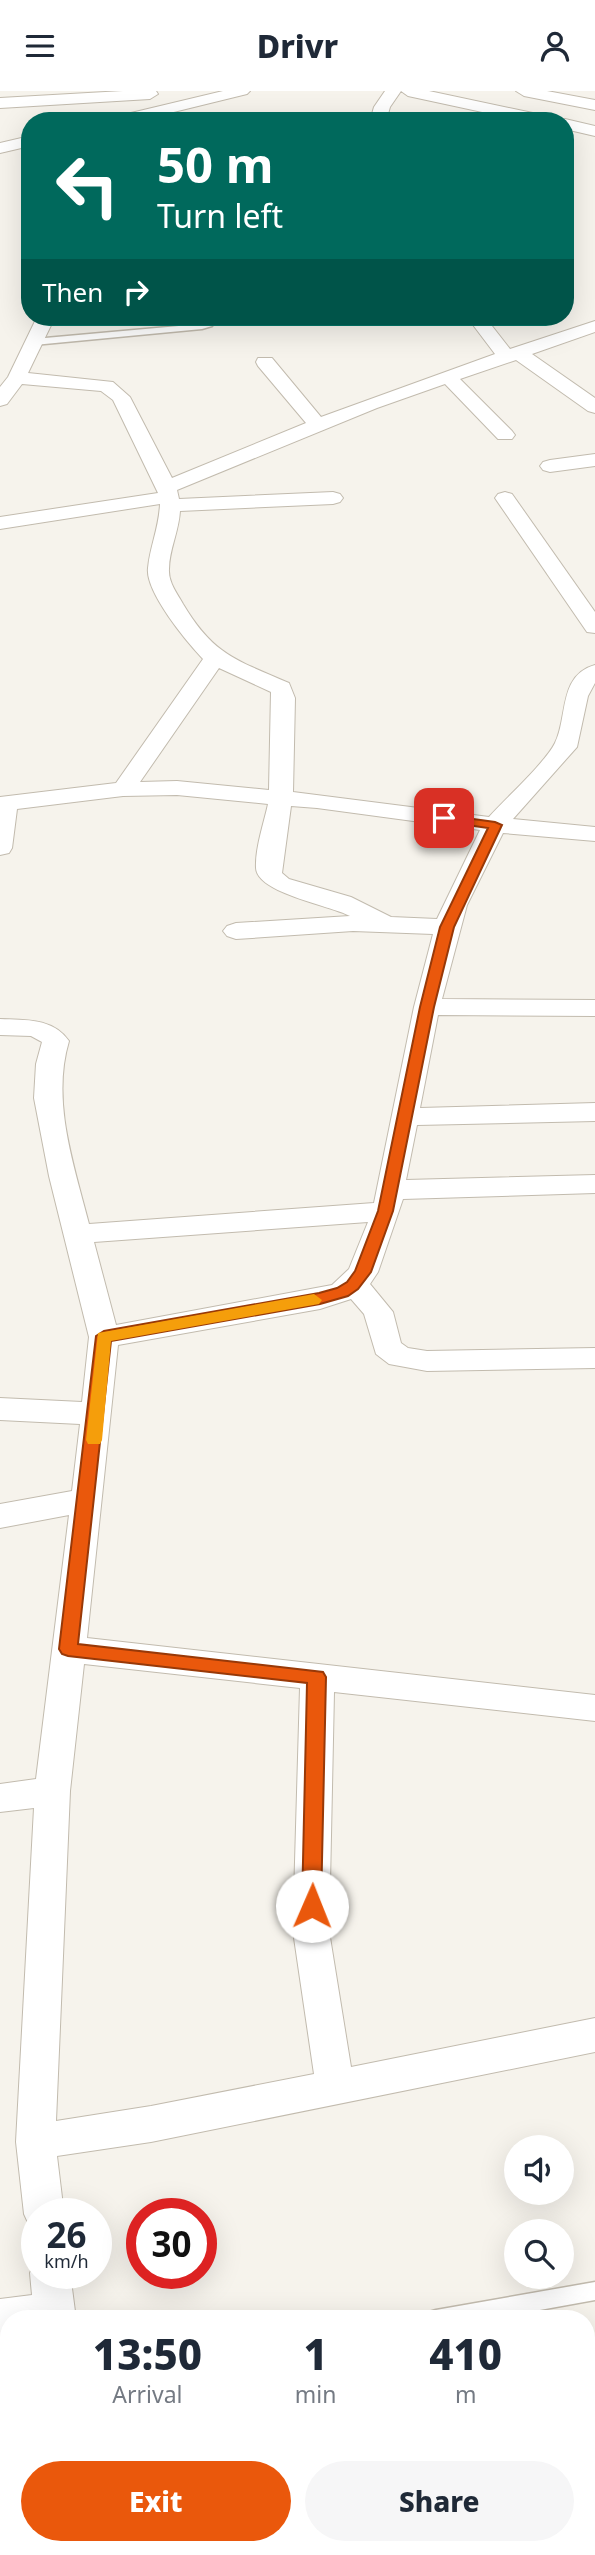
<!DOCTYPE html>
<style>
body{margin:0;font-family:"Noto Sans",sans-serif;background:#f6f6f7;color:#1f2937;height:100vh;display:flex;flex-direction:column;font-size:26px;white-space:nowrap}
*{box-sizing:border-box;margin:0}
p{font-size:23px;color:#747a83}
.icon{flex:none;width:38px;height:38px;fill:none;stroke:currentColor;stroke-width:2;stroke-linecap:round;stroke-linejoin:round}
.map{position:relative;flex:1;overflow:hidden}
.panel{position:absolute;left:0px;top:2219px;width:595px;height:245px;display:flex;flex-direction:column;background:#fff;border-radius:28px 28px 0 0;box-shadow:0 7px 28px #0002}
.panel>*{flex:none}
.top-card{position:absolute;left:21px;top:21px;width:553px;height:214px;border-radius:28px;box-shadow:0 7px 28px #0002;background:#00695c;color:#fff;overflow:hidden}
.tools{position:absolute;left:504px;top:2044px;display:grid;gap:14px}
.tools a{display:grid;place-items:center;width:70px;height:70px;border-radius:50%;background:#fff;box-shadow:0 7px 28px #0002;font-size:35px}
.speed{position:absolute;left:21px;top:2107px;display:flex;gap:14px;font-size:35px;font-weight:700;text-align:center}
.speed>*{display:grid;place-content:center;width:91px;height:91px;border-radius:50%;background:#fff;box-shadow:0 7px 28px #0002;line-height:1}
.speed small{font-size:18px;font-weight:400}
.speed .limit{border:10px solid #d22;background:#fff;color:#111}
.pin{position:absolute;display:grid;place-items:center;width:60px;height:60px;color:#fff;margin:-30px;border-radius:14px;box-shadow:0 4px 10px #0006}
.me{position:absolute;width:77px;margin:-38px;rotate:1deg;stroke-linejoin:round;filter:drop-shadow(0 0 5px #0008)}
.turn{display:flex;align-items:center;gap:24px;height:147px;padding:0 21px;font-size:32px}
.turn .icon{width:91px;height:91px;stroke-width:2.5}
.turn b{display:block;font-size:49px;line-height:60px}
.then{display:flex;align-items:center;height:66px;padding:0 21px;background:#0003;gap:14px;font-size:26px}
.eta{display:flex;justify-content:space-evenly;align-items:center;height:119px;text-align:center}
.eta b{font-size:42px;font-weight:800;line-height:49px}
.action{display:flex;gap:14px;margin-top:auto;padding:14px 21px}
.action a{flex:1;height:80px;border-radius:42px;background:#ea580c;color:#fff;font-size:28px;font-weight:800;line-height:80px;text-align:center}
.action a+a{background:#f6f6f7;color:#1f2937}
header{display:flex;justify-content:space-between;align-items:center;height:91px;padding:0 21px;background:#fff;font-size:32px;font-weight:800}
.map>svg:first-child{display:block}
.lines{fill:none;stroke-linecap:round;stroke-linejoin:round}
.service-casing{stroke:#c2bbae;stroke-width:3}
.minor-casing{stroke:#c2bbae;stroke-width:2}
.service{fill:#fff;fill-rule:evenodd}
.minor{fill:#fff;fill-rule:evenodd}
.route{fill:#ea580c;stroke:#983908;stroke-width:2}
.slow{fill:#f59e0b}
</style>
<header><svg class="icon" aria-label="menu" viewBox="0 0 24 24"><path d="M4 6h16M4 12h16M4 18h16"/></svg>Drivr<svg class="icon" aria-label="person" viewBox="0 0 24 24"><circle cx="12" cy="8" r="4"/><path d="M4 21q1-7 8-7t8 7"/></svg></header>
<div class="map">
<svg width="595" height="2464" viewBox="0 0 595 2464">
<rect width="100%" height="100%" fill="#f6f3ec"/>
<g class="lines">
<defs>
<g id="service">
<polygon points="209,226 217,226 212,235 202,238 34,254 30,251 34,248 201,233 206,231"/>
<polygon points="595,2191 595,2209 490,2228 426,2228 429,2221 436,2219"/>
</g>
<g id="minor">
<polygon points="123,0 156,0 158,3 150,8 0,17 0,7"/>
<polygon points="223,0 250,0 247,3 137,30 108,30 110,27"/>
<polygon points="385,0 429,0 547,25 555,30 524,30 408,5 401,0 390,16 386,30 370,30 374,16"/>
<polygon points="516,0 547,0 595,9 595,19 524,5"/>
<polygon points="565,28 595,35 595,45 565,38 565,30 559,30"/>
<polygon points="30,45 30,55 0,62 0,52"/>
<path d="M37,226H55L28,282L113,291L130,306L172,387L306,332L258,275L256,271L258,267H272L321,326L495,263L467,226H485L510,258L595,230V241L532,263L595,307V322L588,320L516,269L460,288L512,340L515,344L512,348H498L445,293L377,317L177,399L179,408L333,401L340,403L343,407L340,411L333,413L180,420C179,440 169,459 169,478C168,491 177,502 183,513C214,565 237,569 289,592L295,607L293,701L489,726C505,708 545,672 555,652C568,627 558,584 595,574V592L588,605L577,656L513,728L595,736V750L503,742L467,814L442,908L595,909V925L438,924L420,1017L595,1012V1030L417,1034L406,1089L595,1084V1102L403,1108L378,1181L370,1193L393,1221L401,1252L408,1257L427,1260L595,1257V1277L427,1280L389,1273L376,1263L364,1223L351,1208L320,1218L118,1254L87,1547L595,1604V1630L334,1601L329,1840L351,1976L595,1927V1961L151,2051L57,2065L64,2123H37V2139L30,2136L24,2123L16,2051L34,1717L0,1721V1693L36,1688L69,1424L0,1437V1413L72,1400L80,1333L0,1329V1307L82,1311L89,1246L49,1085L34,1007L36,973L42,951L31,945L0,944V928C26,929 53,927 69,950C51,1010 74,1074 89,1133L374,1112L414,916L433,843L353,840L236,848L227,845L223,840L227,835L236,832L350,825C329,814 257,802 256,777C255,757 264,732 268,713L177,704L123,705L17,718L12,757L9,762L0,764V706L116,692L203,568C187,551 145,501 148,477C150,455 159,437 160,413L0,438V426L158,402L113,309L101,300L22,293L7,313L0,315V296L8,286ZM219,577L271,601L269,699L177,690L140,691ZM291,715L317,717L480,739L437,828L391,826L351,806L289,788L282,782ZM368,1131L349,1178L332,1194L116,1234L94,1151ZM84,1573L300,1597L293,1840L314,1983L151,2015L56,2030L70,1700Z"/>
<polygon points="595,363 595,375 550,381 543,379 540,375 543,371 550,369"/>
<polygon points="505,401 512,403 595,521 595,542 587,541 495,407 498,403"/>
<polygon points="36,2168 37,2182 70,2182 76,2228 9,2228 9,2246 0,2248 0,2208 32,2204 30,2182"/>
<polygon points="56,2455 100,2455 101,2464 57,2464"/>
</g>
</defs>
<use href="#service" class="service-casing"/>
<use href="#minor" class="minor-casing"/>
<use href="#service" class="service"/>
<use href="#minor" class="minor"/>
</g>
<polygon class="route" points="444,724 495,731 502,734 454,836 434,916 393,1120 371,1181 358,1198 348,1205 320,1213 111,1250 78,1553 323,1581 326,1586 321,1815 319,1821 312,1823 305,1821 302,1815 307,1592 68,1565 62,1563 59,1558 96,1245 104,1240 319,1202 337,1197 347,1191 355,1180 378,1120 420,916 440,836 488,737 440,730 438,727"/>
<polygon class="slow" points="314,1203 322,1209 319,1213 111,1250 102,1349 100,1353 88,1353 86,1349 98,1242"/>
</svg>
<div class="tools">
<a><svg class="icon" aria-label="sound" viewBox="0 0 24 24"><path d="M4 9h4l5-4v14l-5-4H4zM17 9q2 3 0 6"/></svg></a>
<a><svg class="icon" aria-label="search" viewBox="0 0 24 24"><circle cx="10" cy="10" r="6"/><path d="M15 15l6 6"/></svg></a>
</div>
<div class="speed"><div>26<small>km/h</small></div><div class="limit">30</div></div>
<div class="pin" style="left:444px;top:727px;background:#d93025"><svg class="icon" aria-label="arrive" viewBox="0 0 24 24"><path d="M6 21V4h12l-3 4 3 4H6"/></svg></div>
<svg class="me" style="left:312px;top:1815px" viewBox="-20 -20 40 40"><circle r="19" fill="#fff"/><path d="M0-13L10 11 0 6-10 11z" fill="#ea580c"/></svg>
<div class="top-card">
<div class="turn"><svg class="icon" aria-label="left" viewBox="0 0 24 24"><path d="M17 20v-9H6M10 6l-5 5 5 5"/></svg><div><b>50 m</b>Turn left</div></div>
<div class="then">Then<svg class="icon" aria-label="right" viewBox="0 0 24 24"><path d="M7 20v-9h11M14 6l5 5-5 5"/></svg></div>
</div>
<section class="panel">
<div class="eta">
<div><b>13:50</b><p>Arrival</p></div>
<div><b>1</b><p>min</p></div>
<div><b>410</b><p>m</p></div>
</div>
<div class="action"><a>Exit</a><a>Share</a></div>
</section>
</div>
